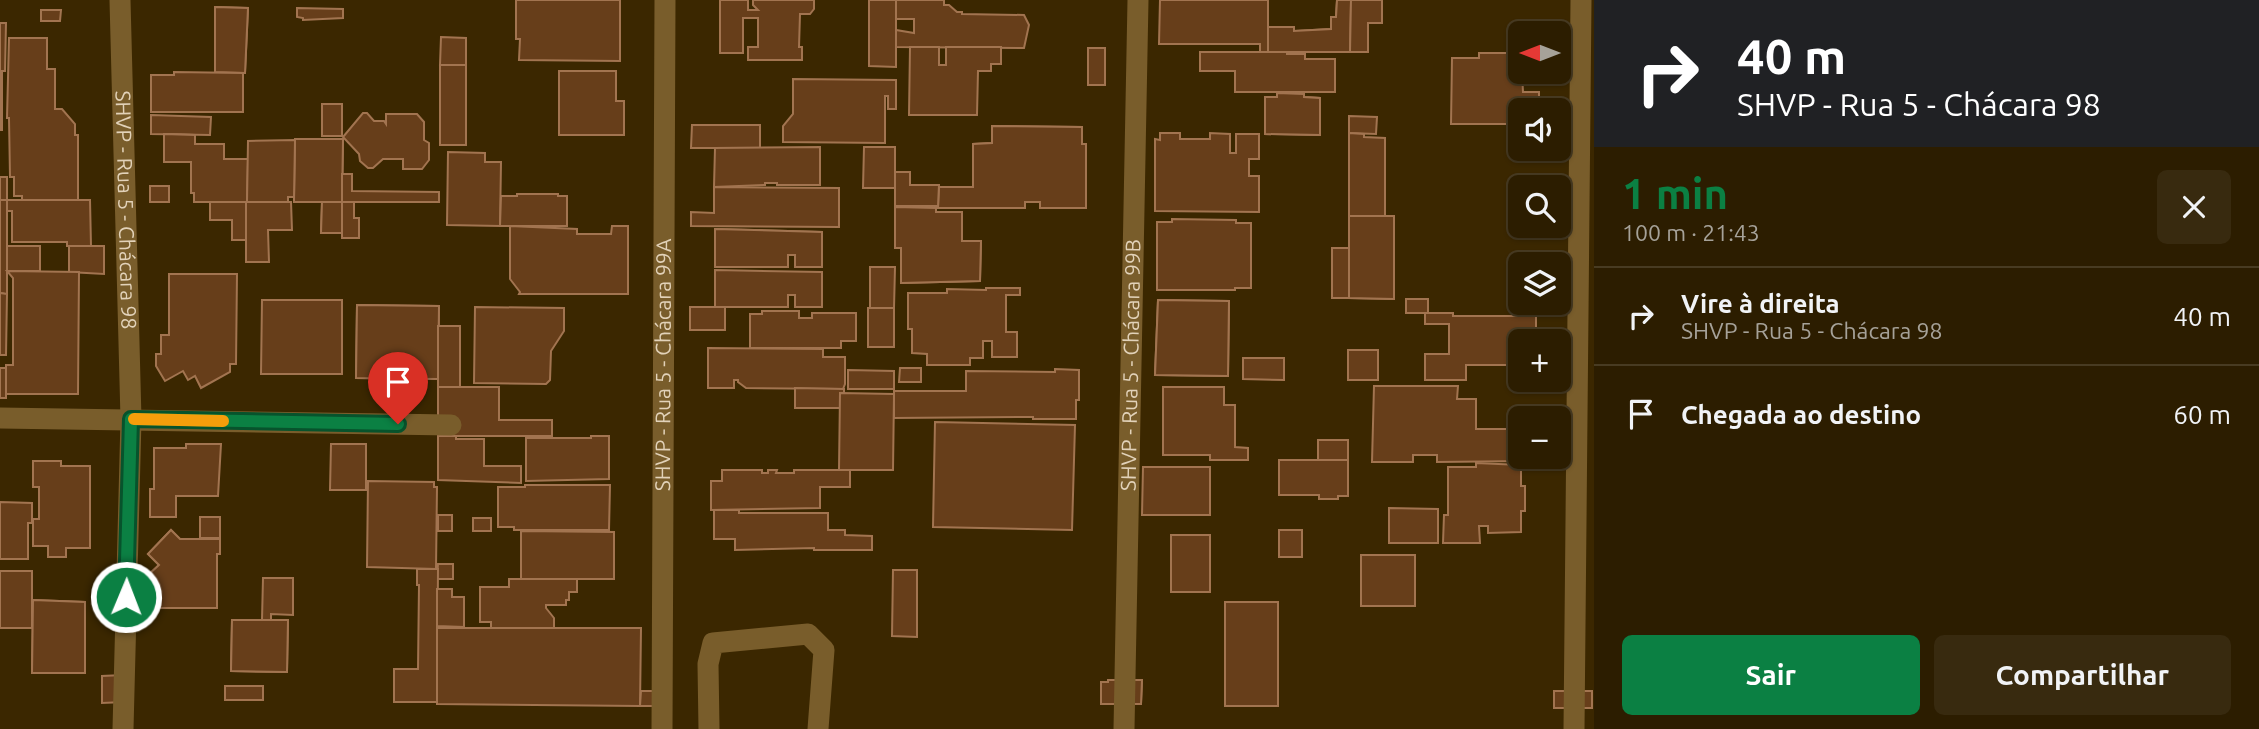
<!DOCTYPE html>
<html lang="pt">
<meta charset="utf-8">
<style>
body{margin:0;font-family:Ubuntu,sans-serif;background:#382a0f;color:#f1f3f6;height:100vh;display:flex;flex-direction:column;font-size:26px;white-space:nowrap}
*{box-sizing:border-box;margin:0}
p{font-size:23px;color:#a6a299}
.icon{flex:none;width:38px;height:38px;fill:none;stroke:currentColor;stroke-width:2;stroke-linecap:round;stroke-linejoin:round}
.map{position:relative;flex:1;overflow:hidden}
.side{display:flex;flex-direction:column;background:#2c1d00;width:665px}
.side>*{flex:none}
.hud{background:#202124;color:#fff;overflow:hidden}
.needle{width:46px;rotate:270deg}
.buttons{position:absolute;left:1508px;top:21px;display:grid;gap:14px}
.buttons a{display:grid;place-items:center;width:63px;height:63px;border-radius:10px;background:#2c1d00;box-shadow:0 2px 5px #0004,0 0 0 2px #483b22;font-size:35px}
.pin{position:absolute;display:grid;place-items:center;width:60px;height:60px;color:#fff;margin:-72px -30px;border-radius:50% 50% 50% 0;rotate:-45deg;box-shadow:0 0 7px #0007}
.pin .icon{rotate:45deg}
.me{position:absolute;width:77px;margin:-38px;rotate:1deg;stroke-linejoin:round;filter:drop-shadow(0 0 5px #0008)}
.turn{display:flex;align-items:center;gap:24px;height:147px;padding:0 28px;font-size:32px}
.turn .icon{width:91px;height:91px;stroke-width:2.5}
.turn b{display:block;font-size:49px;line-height:60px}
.round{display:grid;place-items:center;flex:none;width:74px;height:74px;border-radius:10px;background:#382a0f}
.overview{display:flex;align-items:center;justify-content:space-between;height:119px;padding:0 28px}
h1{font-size:42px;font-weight:700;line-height:52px;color:#0b8043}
.primary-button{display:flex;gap:14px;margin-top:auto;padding:14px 28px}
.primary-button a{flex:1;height:80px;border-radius:10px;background:#0b8043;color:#fff;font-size:28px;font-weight:700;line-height:80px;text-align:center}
.primary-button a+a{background:#382a0f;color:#f1f3f6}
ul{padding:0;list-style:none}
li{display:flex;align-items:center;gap:21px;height:98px;padding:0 28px;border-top:2px solid #483b22}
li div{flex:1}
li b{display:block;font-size:26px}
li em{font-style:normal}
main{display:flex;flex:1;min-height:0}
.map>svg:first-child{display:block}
.building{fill:#673e1a;stroke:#a27450;stroke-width:2}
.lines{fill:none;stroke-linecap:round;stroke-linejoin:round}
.minor{stroke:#795d2b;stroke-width:21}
.route-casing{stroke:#07532c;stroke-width:18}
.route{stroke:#0b8043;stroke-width:12}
.slow{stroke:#f59e0b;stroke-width:12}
.labels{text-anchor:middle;stroke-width:6;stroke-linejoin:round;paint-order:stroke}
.street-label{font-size:21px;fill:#e2d2b9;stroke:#3b2700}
</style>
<main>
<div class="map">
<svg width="1594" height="729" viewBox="0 0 1594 729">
<rect width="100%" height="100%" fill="#3b2700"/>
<g class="building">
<polygon points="516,0 620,0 620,61 519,60 520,39 516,39"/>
<polygon points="720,0 748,0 748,10 758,10 753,5 753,0 814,0 814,9 810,14 800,14 799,47 802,47 802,60 748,60 748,47 758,47 758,18 743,18 743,53 720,53"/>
<polygon points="869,0 896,0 896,67 869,66"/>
<polygon points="896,0 944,0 944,5 949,5 957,12 962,12 962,14 1024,15 1029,25 1024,48 896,47 896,30 914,33 914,19 896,19"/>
<polygon points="1160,0 1268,0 1268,52 1260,52 1260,44 1159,44"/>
<polygon points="1337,0 1351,0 1350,52 1268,52 1268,27 1294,27 1294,31 1331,29 1331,17 1336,17"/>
<polygon points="1337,0 1351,0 1350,52 1268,52 1268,27 1294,27 1294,31 1331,29 1331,17 1336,17"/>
<polygon points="1351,0 1382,0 1382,23 1368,23 1368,52 1350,52"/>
<polygon points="215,7 248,8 245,73 215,72"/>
<polygon points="215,7 248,8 245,73 215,72"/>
<polygon points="297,8 343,9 343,18 303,20 303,18 297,17"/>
<polygon points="41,10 61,10 60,21 41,21"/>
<polygon points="0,23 6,23 5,71 2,71 2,130 0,130"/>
<polygon points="441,37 466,38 466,65 440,65"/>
<polygon points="9,38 47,38 47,69 55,69 55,109 62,109 75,124 75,135 78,135 78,200 22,200 22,196 14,196 14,177 10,177 9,118 7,118"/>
<polygon points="910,47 939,47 939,65 946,65 946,47 1001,47 1001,64 991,64 991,71 978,71 977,115 909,115"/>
<rect x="1088" y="48" width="17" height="37"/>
<polygon points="1200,52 1287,52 1287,54 1305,54 1305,59 1335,59 1335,92 1235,92 1235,71 1200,71"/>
<polygon points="1479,53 1521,53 1523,92 1539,92 1539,110 1521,110 1521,124 1451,124 1452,58 1479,58"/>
<rect x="440" y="65" width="26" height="80"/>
<rect x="440" y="65" width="26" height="80"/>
<polygon points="559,71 616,71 616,101 624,101 624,135 559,135"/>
<polygon points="174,72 243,73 243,112 151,112 151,75 174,75"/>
<polygon points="793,79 896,80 896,109 888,109 888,96 885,96 885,143 783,142 783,126 793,114"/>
<polygon points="1277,93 1304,94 1304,97 1320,98 1320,135 1265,134 1265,97 1277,97"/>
<polygon points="1277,93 1304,94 1304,97 1320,98 1320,135 1265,134 1265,97 1277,97"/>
<rect x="322" y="104" width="20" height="32"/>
<polygon points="363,113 367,113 374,121 384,121 386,124 386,114 417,114 424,122 424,140 429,143 429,160 422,169 403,169 403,159 383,159 373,168 368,168 360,161 359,154 343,137"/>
<polygon points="151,115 211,117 210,135 151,134"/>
<polygon points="1349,116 1377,117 1376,134 1349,133"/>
<polygon points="692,125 760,125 760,148 691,148"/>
<polygon points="992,126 1082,127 1082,144 1086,144 1086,208 1040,208 1040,202 1025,202 1025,208 938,208 939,187 973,187 973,144 992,143"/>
<polygon points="992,126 1082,127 1082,144 1086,144 1086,208 1040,208 1040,202 1025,202 1025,208 938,208 939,187 973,187 973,144 992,143"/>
<polygon points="1160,133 1180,133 1180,139 1210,139 1210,133 1230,134 1230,153 1236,153 1236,134 1259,134 1259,159 1249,159 1249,176 1259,176 1259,212 1155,211 1155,139 1160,140"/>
<polygon points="1349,133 1364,134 1364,137 1385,138 1385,216 1349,216"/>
<polygon points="164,134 195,135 195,144 224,144 224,159 248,159 247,202 194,202 194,193 191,193 191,162 164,162"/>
<polygon points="164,134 195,135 195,144 224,144 224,159 248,159 247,202 194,202 194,193 191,193 191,162 164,162"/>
<polygon points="295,139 343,139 342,202 294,202"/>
<polygon points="295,139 343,139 342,202 294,202"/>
<polygon points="295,140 294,197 288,197 288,202 247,202 248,141"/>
<polygon points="820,147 820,185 777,185 777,183 765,183 765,185 714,187 715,148"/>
<polygon points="864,147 895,147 895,188 863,188"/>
<polygon points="448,152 485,153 485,162 501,162 500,226 447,225"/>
<polygon points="895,172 910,172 910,185 939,185 938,206 895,206"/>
<polygon points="342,174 352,174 352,191 439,192 439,202 342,202"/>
<rect x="0" y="177" width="7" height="23"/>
<rect x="150" y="186" width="19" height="16"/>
<polygon points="714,187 839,188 839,227 691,226 691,212 714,213"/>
<polygon points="517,194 558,194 558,196 567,196 567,226 500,226 501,196 517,196"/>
<polygon points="0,200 7,200 7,294 0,293"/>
<polygon points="7,200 90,200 91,246 67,246 67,242 12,242 12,211 7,211"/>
<polygon points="210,202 246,202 246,240 232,240 232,220 210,220"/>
<polygon points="246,202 291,202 292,230 268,230 269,262 246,262"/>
<polygon points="322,202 342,202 342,233 321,233"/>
<polygon points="322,202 342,202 342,233 321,233"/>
<polygon points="342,202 354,202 354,218 359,218 359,238 342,238"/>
<polygon points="895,207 936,208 936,212 962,212 962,241 981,241 980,281 901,283 901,248 895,248"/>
<polygon points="895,207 936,208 936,212 962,212 962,241 981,241 980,281 901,283 901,248 895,248"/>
<polygon points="1349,216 1394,216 1394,299 1349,298"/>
<polygon points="1349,216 1394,216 1394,299 1349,298"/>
<polygon points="1172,219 1236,220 1236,223 1251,223 1251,288 1235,288 1235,290 1157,290 1157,222 1172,222"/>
<polygon points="510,226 577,229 577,234 611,234 612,226 628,226 628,294 519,294 520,292 510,279"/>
<polygon points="715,229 822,232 822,267 795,267 795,255 788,255 788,267 715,267"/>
<polygon points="715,229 822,232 822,267 795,267 795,255 788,255 788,267 715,267"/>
<rect x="7" y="246" width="33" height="25"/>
<polygon points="69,246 104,246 104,274 69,272"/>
<rect x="1332" y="248" width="17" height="50"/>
<polygon points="870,267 895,267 894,308 870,308"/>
<polygon points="715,270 822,272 822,307 795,307 795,295 788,295 788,307 715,307"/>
<polygon points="7,271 79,272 78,394 6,394 6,365 13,365 13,278"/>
<polygon points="169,274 237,274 236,364 230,364 230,372 201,388 195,376 188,380 183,371 165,381 156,366 156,354 161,354 161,335 169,335"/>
<polygon points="986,288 1020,288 1020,295 1006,295 1006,332 1017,332 1017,357 992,357 992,341 983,341 983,358 970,358 970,365 927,365 927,354 912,353 912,329 908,329 908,293 947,293 947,289 986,290"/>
<polygon points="0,293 7,294 6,355 0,355"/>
<rect x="1406" y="299" width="22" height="14"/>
<polygon points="262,300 342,300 342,374 261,374"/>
<polygon points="1158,300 1229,301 1228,376 1155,375"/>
<polygon points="1158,300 1229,301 1228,376 1155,375"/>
<polygon points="357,305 439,306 438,379 356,378"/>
<polygon points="357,305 439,306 438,379 356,378"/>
<polygon points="475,307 564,308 564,331 551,351 550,380 546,384 474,383"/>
<rect x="690" y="307" width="35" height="23"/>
<rect x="868" y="308" width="26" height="39"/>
<rect x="868" y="308" width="26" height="39"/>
<polygon points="762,311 799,311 799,318 812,318 812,313 856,313 856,341 841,341 841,348 750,348 750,314 762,314"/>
<polygon points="762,311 799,311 799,318 812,318 812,313 856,313 856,341 841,341 841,348 750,348 750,314 762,314"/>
<polygon points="1425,313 1453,313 1453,316 1536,316 1536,340 1521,341 1521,365 1466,365 1466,380 1425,380 1425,354 1449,354 1449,324 1425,324"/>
<rect x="438" y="326" width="22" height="61"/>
<polygon points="708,348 823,349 823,357 845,357 845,384 843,389 746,388 738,382 738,380 734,380 734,388 708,388"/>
<rect x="1348" y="350" width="30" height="30"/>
<polygon points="1243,358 1284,358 1284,380 1243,379"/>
<rect x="0" y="368" width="6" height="30"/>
<rect x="0" y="368" width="6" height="30"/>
<polygon points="900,368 921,368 921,382 899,382"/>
<polygon points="1055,369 1079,370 1079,400 1076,400 1076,419 1033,419 1033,417 894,418 894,391 966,391 966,371 1055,372"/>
<polygon points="848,370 894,371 894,389 848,389"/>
<polygon points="1374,386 1458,386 1457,399 1476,399 1476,429 1521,429 1521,457 1533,457 1533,461 1437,462 1437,455 1413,455 1413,462 1372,462"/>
<polygon points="438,387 499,387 499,420 552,420 552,436 438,436"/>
<polygon points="1163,387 1224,387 1224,405 1235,405 1235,447 1248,448 1248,460 1210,460 1210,455 1163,455"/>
<polygon points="795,388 844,389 844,393 840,393 840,408 795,408"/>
<polygon points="840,393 894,394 893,470 839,470"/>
<polygon points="935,422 1075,425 1072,530 933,527"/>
<polygon points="438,436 456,436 456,439 484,439 484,466 521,466 521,483 438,480"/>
<polygon points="591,436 609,436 609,479 526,481 526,438 591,438"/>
<rect x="1318" y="440" width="30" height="20"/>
<polygon points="186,444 221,444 218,496 176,496 176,517 150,517 150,489 154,489 154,448 186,448"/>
<polygon points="331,444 366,444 366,490 330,490"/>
<polygon points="1279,460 1348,460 1348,496 1338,496 1338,499 1319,499 1319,495 1279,495"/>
<polygon points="33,461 61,461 61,466 90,466 90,548 66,548 66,557 48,557 48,546 33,546 33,519 39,519 39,487 33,487"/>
<polygon points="1476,463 1521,465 1521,486 1525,486 1525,511 1521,511 1521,532 1488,533 1488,526 1479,526 1480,543 1443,543 1444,515 1448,515 1448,467 1476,467"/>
<polygon points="1143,467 1210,467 1210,515 1142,515"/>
<polygon points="722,470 762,470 762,473 768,473 768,470 777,470 776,473 794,473 794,470 850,470 850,487 820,487 820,508 711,510 711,481 722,481"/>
<polygon points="368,481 434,482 434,487 437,487 436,569 367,567"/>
<polygon points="525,485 610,485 609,530 514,530 514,527 498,527 498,487 525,487"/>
<polygon points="0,502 32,503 32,523 28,523 28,559 0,559"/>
<polygon points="1389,508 1438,509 1438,543 1389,543"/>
<polygon points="714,510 739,510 739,513 828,513 828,530 845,530 845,535 872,536 872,550 814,550 814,548 735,550 735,539 714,539"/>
<rect x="438" y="515" width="14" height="16"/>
<rect x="200" y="517" width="20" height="21"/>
<rect x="473" y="518" width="18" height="13"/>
<polygon points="171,530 180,539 220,539 220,554 217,554 217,608 149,608 150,583 147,576 159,565 148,554"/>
<polygon points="171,530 180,539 220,539 220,554 217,554 217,608 149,608 150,583 147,576 159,565 148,554"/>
<rect x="1279" y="530" width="23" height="27"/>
<polygon points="521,531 614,532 614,579 521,579"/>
<rect x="1171" y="535" width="39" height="57"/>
<rect x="1361" y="555" width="54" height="51"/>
<polygon points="438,564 453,564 453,579 437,579"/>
<polygon points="417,569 438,569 437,702 394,702 394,669 418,669 419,585 417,585"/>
<polygon points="893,570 917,570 917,637 892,636"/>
<rect x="0" y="571" width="32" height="57"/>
<polygon points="263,578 293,578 293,615 271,614 271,620 262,620"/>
<polygon points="509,579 577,579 577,592 569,592 569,600 566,600 566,605 546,605 546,608 554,618 554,628 491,628 491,622 480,622 480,587 509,587"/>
<polygon points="437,589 452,589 452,597 464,597 464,627 437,626"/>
<polygon points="33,600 85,602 85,673 32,673"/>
<polygon points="33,600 85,602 85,673 32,673"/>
<rect x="1225" y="602" width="53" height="104"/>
<polygon points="232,620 288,620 287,672 231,671"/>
<polygon points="232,620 288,620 287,672 231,671"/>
<polygon points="437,628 641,628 640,706 437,704"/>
<polygon points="123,675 124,702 102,703 102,676"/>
<polygon points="1108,680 1142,680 1141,704 1101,704 1101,682 1108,682"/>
<polygon points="1108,680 1142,680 1141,704 1101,704 1101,682 1108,682"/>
<rect x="225" y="686" width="38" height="14"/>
<polygon points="641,691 665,691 654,706 640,706"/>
<rect x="1554" y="691" width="38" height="17"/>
</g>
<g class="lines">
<g class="minor">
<path id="s1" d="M120,0L131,419L123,729"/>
<polyline points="0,418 451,425"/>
<path id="s2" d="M662,729L665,0"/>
<polyline points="709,729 708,664 713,643 808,634 824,650 818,729"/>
<path id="s3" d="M1124,729L1138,0"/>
<polyline points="1574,729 1581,0"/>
</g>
</g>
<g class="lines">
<defs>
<polyline id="route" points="126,597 131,419 398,424"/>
</defs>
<use href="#route" class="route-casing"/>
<use href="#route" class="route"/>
<polyline class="slow" points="134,419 223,421"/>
</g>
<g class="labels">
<g class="street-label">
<text dy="7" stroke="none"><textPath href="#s1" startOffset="210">SHVP - Rua 5 - Chácara 98</textPath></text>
<text dy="7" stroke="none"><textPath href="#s2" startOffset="364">SHVP - Rua 5 - Chácara 99A</textPath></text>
<text dy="7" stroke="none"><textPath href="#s3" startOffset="364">SHVP - Rua 5 - Chácara 99B</textPath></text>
</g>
</g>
</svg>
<div class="buttons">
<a><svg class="needle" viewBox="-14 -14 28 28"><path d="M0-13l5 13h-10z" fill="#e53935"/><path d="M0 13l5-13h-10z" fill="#a6a299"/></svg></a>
<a><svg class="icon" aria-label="sound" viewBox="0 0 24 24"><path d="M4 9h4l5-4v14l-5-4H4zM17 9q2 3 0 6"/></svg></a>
<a><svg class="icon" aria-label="search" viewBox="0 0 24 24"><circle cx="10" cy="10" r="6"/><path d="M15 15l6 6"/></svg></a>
<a><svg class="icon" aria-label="layers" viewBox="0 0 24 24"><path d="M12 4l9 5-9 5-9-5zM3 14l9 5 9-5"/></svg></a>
<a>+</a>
<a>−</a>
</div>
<div class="pin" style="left:398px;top:424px;background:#d93025"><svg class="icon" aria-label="arrive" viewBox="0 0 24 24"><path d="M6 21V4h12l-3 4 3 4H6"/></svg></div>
<svg class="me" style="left:126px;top:597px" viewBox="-20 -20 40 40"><circle r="17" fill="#0b8043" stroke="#fff" stroke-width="3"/><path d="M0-11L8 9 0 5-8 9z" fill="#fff"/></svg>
</div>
<section class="side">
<div class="hud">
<div class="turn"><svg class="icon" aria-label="right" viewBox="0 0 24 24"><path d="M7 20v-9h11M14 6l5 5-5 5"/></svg><div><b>40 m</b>SHVP - Rua 5 - Chácara 98</div></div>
</div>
<div class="overview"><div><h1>1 min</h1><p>100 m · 21:43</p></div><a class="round"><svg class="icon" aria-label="close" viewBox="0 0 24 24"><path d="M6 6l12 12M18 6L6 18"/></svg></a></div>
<ul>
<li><svg class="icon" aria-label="right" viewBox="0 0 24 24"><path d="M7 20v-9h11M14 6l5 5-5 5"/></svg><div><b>Vire à direita</b><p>SHVP - Rua 5 - Chácara 98</p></div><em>40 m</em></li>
<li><svg class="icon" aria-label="arrive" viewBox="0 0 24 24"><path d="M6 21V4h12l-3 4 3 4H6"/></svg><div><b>Chegada ao destino</b></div><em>60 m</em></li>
</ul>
<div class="primary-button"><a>Sair</a><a>Compartilhar</a></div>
</section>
</main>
